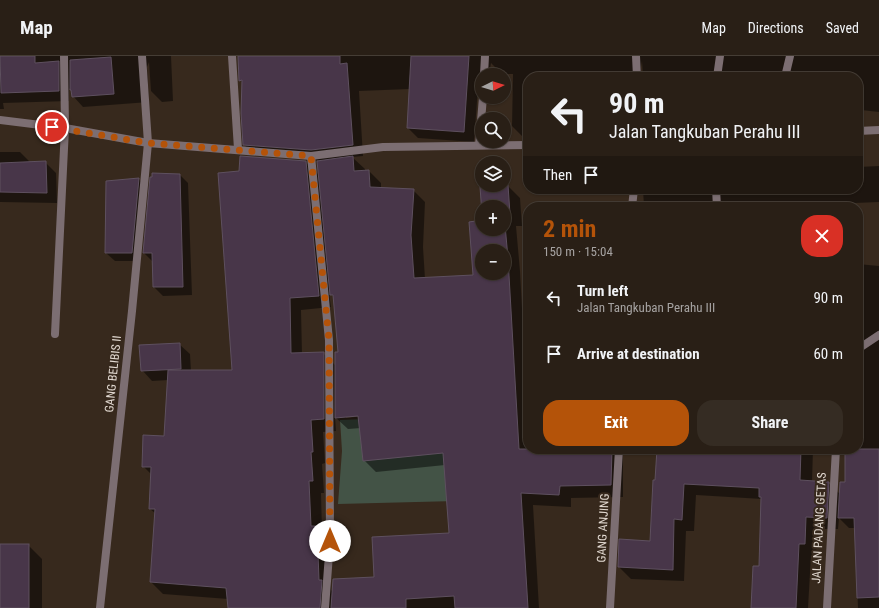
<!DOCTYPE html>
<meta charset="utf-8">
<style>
body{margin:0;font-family:"Roboto Condensed",sans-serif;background:#352c23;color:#f1f3f6;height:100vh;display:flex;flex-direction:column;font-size:15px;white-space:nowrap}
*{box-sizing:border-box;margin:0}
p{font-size:13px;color:#a5a2a1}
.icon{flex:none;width:22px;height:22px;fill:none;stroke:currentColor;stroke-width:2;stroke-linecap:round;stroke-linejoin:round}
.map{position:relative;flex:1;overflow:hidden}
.details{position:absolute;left:523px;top:146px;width:340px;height:252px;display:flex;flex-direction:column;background:#291f16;border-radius:16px;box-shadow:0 1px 3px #0004,0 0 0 1px #453d35}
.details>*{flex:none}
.banner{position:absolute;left:523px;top:16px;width:340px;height:122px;border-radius:16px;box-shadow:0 1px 3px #0004,0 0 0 1px #453d35;background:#291f16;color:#f1f3f6;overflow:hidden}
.needle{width:26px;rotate:85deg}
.controls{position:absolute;left:475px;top:12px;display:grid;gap:8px}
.controls a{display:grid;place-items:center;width:36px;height:36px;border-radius:50%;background:#291f16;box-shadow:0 1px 3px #0004,0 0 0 1px #453d35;font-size:20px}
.pin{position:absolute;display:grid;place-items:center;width:34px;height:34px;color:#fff;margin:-17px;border:2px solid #fff;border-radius:50%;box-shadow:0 1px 4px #0007}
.me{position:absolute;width:44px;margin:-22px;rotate:0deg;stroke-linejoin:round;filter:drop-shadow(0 0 3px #0008)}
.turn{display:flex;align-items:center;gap:14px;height:84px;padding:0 20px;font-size:18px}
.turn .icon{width:52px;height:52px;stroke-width:2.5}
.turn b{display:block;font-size:28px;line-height:34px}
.then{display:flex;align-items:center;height:38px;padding:0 20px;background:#0003;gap:8px;font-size:15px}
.round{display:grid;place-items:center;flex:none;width:42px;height:42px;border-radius:16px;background:#352c23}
.head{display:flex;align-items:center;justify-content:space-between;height:68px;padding:0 20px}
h1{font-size:24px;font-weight:700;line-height:30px;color:#b45309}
.cta{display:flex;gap:8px;margin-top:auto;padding:8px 20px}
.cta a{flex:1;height:46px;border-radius:16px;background:#b45309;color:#fff;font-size:16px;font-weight:700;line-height:46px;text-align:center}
.cta a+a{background:#352c23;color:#f1f3f6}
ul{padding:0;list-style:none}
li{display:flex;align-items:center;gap:12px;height:56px;padding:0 20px}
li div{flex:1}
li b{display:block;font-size:15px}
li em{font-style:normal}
header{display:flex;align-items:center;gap:24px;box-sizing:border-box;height:56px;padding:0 20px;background:#291f16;border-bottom:1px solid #453d35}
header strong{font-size:19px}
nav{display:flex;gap:22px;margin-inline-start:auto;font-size:14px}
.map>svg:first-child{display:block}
.green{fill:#435346}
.shadow{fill:#0007;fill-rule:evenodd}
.building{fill:#483649;stroke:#5e505f;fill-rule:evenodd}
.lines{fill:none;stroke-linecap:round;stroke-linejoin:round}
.minor{stroke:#7c6e72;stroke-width:8}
.route{stroke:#b45309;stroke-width:7;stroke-dasharray:0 12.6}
.labels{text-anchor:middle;stroke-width:4;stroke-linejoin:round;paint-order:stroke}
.street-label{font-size:12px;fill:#e2d9d1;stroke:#37291d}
</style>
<header>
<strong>Map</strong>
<nav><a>Map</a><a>Directions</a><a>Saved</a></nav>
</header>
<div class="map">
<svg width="879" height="552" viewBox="0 0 879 552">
<rect width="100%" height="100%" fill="#37291d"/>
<polygon class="green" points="451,360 456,445 338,448 342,395 340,364"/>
<g class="shadow">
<polygon points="0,0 171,0 173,45 162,46 151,35 149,6 147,11 149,46 83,51 73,40 72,36 69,32 69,45 3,47 4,53 0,53"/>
<path d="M238,0H879V56L861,54L862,65H858V21H643L642,5L641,11V21H528V81H523L512,70L513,18H502L491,7L489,18H479L474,86L418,82L408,72L410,33L359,35L363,100L352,101L365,113V115H369L381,127V133L413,134L425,146L423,191L425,223L474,220L482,165V173H504V151H482L508,130L520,142L522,170H516L520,215L528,364V393H623V441L571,442V451L533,449L539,552H229L228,543L163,538L151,526L156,458L150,453L152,419L143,410L165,381L169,324L152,325L142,314L179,288L190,298L191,315H233L306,106L320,120L318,104L255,99L244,89L243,27L240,24ZM482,195H504V217H482ZM329,237L335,242L339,297L336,310L323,297L302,298L301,254L331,251ZM363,358V360L346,362V360ZM335,361L348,373L361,372L364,404L376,416L445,409L450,478L375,521L333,536L331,534L329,483L322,476L321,437H324L322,408L325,407L323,376L336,375Z"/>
<polygon points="0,96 20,96 31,107 45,106 56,117 57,147 0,146"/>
<polygon points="858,97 858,111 879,110 879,146 855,147 855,151 644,151 643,133 858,133"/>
<polygon points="180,119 188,127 192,239 163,240 154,231 153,206 144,197"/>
<polygon points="139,123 147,132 140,205 115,205 106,197"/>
<polygon points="858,208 879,210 879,552 858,552 855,472 849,472 839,462 838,473 817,473 816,500 811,500 808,552 752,552 760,511 762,443 696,439 694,475 686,475 684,525 631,523 619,511 651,486 658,393 813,393 812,426 828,427 840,438 846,427 846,393 858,393 858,299 860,299 858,296"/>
<polygon points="0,489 28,489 42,503 42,552 0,552"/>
</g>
<g class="building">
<polygon points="0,0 35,0 35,7 59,5 59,35 1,37"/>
<polygon points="238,0 340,0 340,8 347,7 353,89 311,94 243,89 241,57 242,24 239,25"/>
<polygon points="411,0 469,0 464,76 407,72"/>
<polygon points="111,1 114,38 72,41 71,34 70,34 70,4"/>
<polygon points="240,100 306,105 319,240 290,242 291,297 324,296 324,363 311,364 313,396 311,396 313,425 309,425 311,470 317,470 319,524 322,524 320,552 228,552 226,532 150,526 155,453 149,453 151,411 142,411 143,379 164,380 168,314 232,314 218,117 239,115"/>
<path d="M353,100L354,115L369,114L370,131L414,133L411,179L414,222L473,219L469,166L482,164V173H504V151H482V158L480,131L508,129L510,158H504L508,202L519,393H612L611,429L560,430L559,439L521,437L528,552H455L454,540L406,543V552H331L333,523L374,521L372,481L449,477L443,397L363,405L358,360L335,362V296H338L333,239H330L317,105ZM482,195H504V217H482Z"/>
<polygon points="46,105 47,137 0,136 0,107"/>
<polygon points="152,117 180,118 183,231 153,231 152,197 143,197 150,121 152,121"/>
<polygon points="139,122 132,197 105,197 106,125"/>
<polygon points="180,287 181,313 141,315 139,289"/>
<polygon points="657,393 801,393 800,424 829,426 827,462 806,461 805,488 799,488 796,552 751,552 753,510 759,510 761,441 759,441 759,432 684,428 682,464 674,463 673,514 618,511 619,483 650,485 653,424 655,424"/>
<polygon points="845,393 879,393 879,541 857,542 854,462 838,462 840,426 845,426"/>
<rect x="0" y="488" width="29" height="64"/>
</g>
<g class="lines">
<g class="minor">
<polyline points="232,0 238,93"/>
<polyline points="636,0 637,21"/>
<polyline points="484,19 485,0"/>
<polyline points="717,21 720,0"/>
<polyline points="785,21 790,0"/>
<polyline points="0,64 65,72 148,87 311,100 383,91 528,89"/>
<polyline points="858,75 879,74"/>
<polyline points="479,89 483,41"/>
<polyline points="311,100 329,284 330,485 325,552"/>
<polyline points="716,133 717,151"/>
<polyline points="632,151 634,133"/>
<polyline points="55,278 65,72 64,0"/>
<polyline points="858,293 879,279"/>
<polyline points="100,552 132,255 148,87 142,0"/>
<polyline points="610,552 619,393"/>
<polyline points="827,552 836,393"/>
</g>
</g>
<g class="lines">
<polyline class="route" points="52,71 148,87 311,100 329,284 330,485"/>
</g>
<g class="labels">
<g class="street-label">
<text transform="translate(113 318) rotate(-84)" y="4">GANG BELIBIS II</text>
<text transform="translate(603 472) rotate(-87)" y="4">GANG ANJING</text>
<text transform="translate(819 472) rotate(-87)" y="4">JALAN PADANG GETAS</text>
</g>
</g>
</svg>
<div class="controls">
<a><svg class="needle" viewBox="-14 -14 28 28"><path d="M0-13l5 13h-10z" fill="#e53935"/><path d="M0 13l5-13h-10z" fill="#a5a2a1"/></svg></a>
<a><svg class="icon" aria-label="search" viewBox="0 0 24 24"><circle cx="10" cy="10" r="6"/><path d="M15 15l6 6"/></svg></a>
<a><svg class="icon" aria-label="layers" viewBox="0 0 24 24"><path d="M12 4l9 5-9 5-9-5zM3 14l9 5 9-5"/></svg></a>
<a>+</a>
<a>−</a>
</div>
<div class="pin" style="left:52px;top:71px;background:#d93025"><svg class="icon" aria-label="arrive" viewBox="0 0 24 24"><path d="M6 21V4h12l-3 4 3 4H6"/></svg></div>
<svg class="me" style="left:330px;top:485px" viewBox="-20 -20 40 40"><circle r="19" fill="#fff"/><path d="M0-13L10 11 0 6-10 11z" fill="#b45309"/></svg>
<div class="banner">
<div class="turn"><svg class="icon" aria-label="left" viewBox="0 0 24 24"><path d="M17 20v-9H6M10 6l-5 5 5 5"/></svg><div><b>90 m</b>Jalan Tangkuban Perahu III</div></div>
<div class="then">Then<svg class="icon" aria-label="arrive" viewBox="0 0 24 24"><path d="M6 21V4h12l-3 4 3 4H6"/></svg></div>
</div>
<section class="details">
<div class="head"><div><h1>2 min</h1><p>150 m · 15:04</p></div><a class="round" style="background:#d93025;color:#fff"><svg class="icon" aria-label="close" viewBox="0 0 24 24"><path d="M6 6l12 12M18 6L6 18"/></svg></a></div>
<ul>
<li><svg class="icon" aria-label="left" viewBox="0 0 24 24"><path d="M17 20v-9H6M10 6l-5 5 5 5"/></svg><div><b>Turn left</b><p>Jalan Tangkuban Perahu III</p></div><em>90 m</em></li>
<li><svg class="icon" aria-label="arrive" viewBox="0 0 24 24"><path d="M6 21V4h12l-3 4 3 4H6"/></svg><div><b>Arrive at destination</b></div><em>60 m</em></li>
</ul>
<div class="cta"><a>Exit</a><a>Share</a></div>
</section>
</div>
